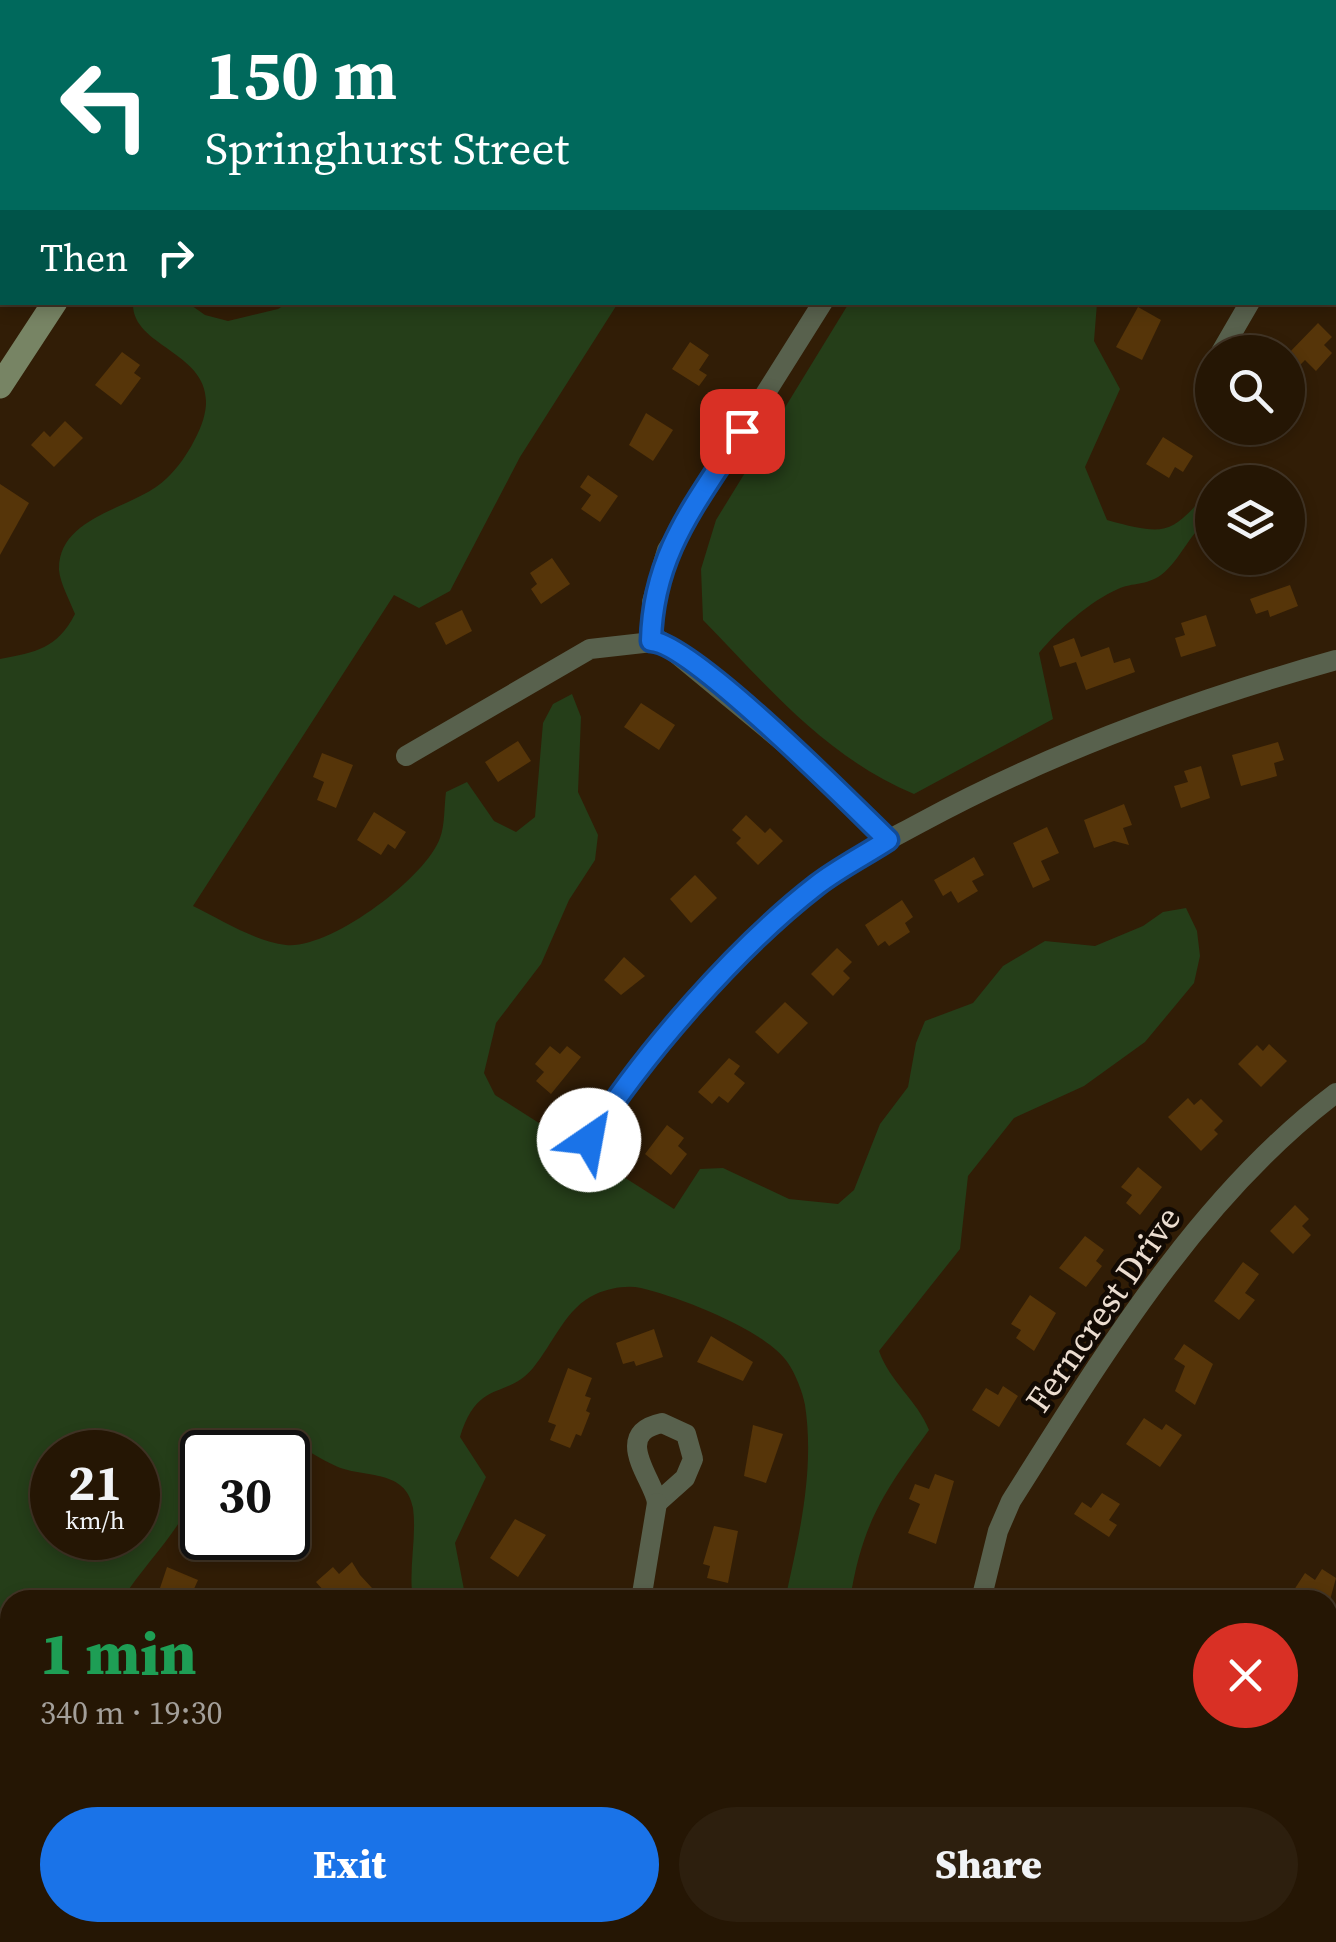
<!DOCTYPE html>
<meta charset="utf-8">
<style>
body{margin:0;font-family:"Source Serif 4",serif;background:#2d1f0e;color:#f1f3f6;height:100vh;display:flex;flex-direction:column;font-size:38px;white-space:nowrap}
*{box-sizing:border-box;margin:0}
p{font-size:32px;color:#a39f9a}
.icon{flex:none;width:55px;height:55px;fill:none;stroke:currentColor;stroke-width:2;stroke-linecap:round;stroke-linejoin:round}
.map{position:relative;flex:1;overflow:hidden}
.sheet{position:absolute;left:0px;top:1590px;width:1338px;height:352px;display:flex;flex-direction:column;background:#251604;border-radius:30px 30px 0 0;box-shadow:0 5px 15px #0003,0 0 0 2px #423526}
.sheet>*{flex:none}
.hud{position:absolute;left:0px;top:0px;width:1338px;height:305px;box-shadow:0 5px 15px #0003,0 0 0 2px #423526;background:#00695c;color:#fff;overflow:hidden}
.tools{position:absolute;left:1195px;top:335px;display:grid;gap:20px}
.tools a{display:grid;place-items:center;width:110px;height:110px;border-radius:50%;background:#251604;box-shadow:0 5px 15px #0003,0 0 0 2px #423526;font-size:50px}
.speed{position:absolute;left:30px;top:1430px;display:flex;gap:20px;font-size:50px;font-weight:700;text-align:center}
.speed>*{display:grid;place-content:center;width:130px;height:130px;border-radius:50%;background:#251604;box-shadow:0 5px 15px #0003,0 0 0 2px #423526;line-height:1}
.speed small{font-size:25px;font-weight:400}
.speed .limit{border:5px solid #111;border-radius:15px;background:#fff;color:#111}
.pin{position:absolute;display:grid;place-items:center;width:85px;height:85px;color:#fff;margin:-42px;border-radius:20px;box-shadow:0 5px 15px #0006}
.me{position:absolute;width:110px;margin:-55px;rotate:33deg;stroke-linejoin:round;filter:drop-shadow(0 0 8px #0008)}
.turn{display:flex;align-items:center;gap:35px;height:210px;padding:0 40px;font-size:45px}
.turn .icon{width:130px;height:130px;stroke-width:2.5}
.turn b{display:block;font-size:70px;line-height:85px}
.then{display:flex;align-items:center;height:95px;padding:0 40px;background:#0003;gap:20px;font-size:38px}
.round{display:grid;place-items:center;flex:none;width:105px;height:105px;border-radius:52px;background:#2d1f0e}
.headline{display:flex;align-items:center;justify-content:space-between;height:170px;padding:0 40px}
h1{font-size:60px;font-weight:800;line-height:75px;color:#1e9e55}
.action{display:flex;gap:20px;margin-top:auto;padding:20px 40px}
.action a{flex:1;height:115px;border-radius:60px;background:#1a73e8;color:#fff;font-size:40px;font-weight:800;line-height:115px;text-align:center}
.action a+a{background:#2d1f0e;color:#f1f3f6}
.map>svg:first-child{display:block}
.green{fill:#253e19;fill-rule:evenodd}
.building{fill:#563509}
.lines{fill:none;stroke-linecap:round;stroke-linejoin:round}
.street{stroke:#58614d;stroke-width:20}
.secondary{stroke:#778464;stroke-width:25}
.route-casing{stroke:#114b97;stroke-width:25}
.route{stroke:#1a73e8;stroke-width:18}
.labels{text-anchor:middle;stroke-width:9;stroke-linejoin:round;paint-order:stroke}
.street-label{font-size:35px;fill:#ebddd0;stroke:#120a03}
</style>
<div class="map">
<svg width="1336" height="1942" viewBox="0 0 1336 1942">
<rect width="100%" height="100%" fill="#311d06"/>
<g class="green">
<path d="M289,302L618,303L520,457L450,591L419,608L394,595L193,906C222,920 254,941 286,945C329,950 426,878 440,838C445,825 444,807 446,792L467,782L494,821L516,832L535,817L543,723L553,704L572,694L581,717L578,792L598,835L595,860L569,900L541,964L496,1023L484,1073L495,1095L674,1209L700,1169L723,1168L789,1199L838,1204L854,1190L880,1124L908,1087L916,1043L925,1021L973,1003L1003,966L1045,941L1095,946L1143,926L1163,912L1186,908L1197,931L1200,956L1194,983L1145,1042L1084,1086L1014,1118L968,1176L960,1249L879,1351C890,1382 917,1400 929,1430C884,1492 862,1523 850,1600H785C799,1536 815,1471 805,1405C803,1393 795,1373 788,1363C766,1330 679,1297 641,1288C627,1285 610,1288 596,1294C566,1307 553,1344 533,1368C506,1400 478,1378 460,1437L486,1477L455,1543L466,1600H413C408,1569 417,1538 413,1508C406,1469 365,1478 338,1467C309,1454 288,1433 253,1439C232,1442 226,1452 202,1452C202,1515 152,1551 122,1600H10V1758L0,1771V659C36,652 57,649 75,614C70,601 60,583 59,570C58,514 137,509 167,478C177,469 188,453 194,441C242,352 131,355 133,303H188L205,315L228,321L278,309ZM52,1452H138V1538H52Z"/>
<path d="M849,303H1097L1094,341L1120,389L1085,467L1107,520C1169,537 1170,534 1212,488V517C1189,532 1182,559 1161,575C1145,586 1134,582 1118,589C1090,601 1058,630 1039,653L1053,719L914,794C826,757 769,688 703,620L701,569L716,520Z"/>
<polygon points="1328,1762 1336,1766 1336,1942 1322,1942 1322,1933 1328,1932"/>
<polygon points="628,1932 774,1932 774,1933 753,1942 623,1942"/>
</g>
<g class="building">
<polygon points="1138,307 1161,320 1142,360 1116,347"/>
<polygon points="1318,323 1332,337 1324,345 1332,353 1316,371 1305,360 1296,369 1288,354"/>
<polygon points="690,342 709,355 699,370 707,375 699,386 672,369"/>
<polygon points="122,352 140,365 134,373 141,378 121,405 95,385"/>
<polygon points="646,413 673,430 653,461 629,445"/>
<polygon points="65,421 83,438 54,467 31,445 44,431 50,437"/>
<polygon points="1163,437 1193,456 1183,472 1175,467 1169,478 1146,464"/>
<polygon points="588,475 618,496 600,522 581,509 591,495 580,487"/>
<polygon points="0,484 29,503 0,555"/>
<polygon points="552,558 570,584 541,604 531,589 537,584 530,573"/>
<polygon points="1290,585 1298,606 1270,617 1268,610 1256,614 1250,599"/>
<polygon points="462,610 472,631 446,645 435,623"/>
<polygon points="1206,615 1216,646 1181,657 1175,638 1185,635 1181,623"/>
<polygon points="1074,638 1081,657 1109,647 1114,663 1130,658 1135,672 1086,690 1076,662 1060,667 1053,646"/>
<polygon points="641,703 675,725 659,750 624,727"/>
<polygon points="518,741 531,761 498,782 485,762"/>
<polygon points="1278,742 1284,760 1274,763 1277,776 1241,786 1232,755"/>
<polygon points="322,753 353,765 336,808 317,800 324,782 313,777"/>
<polygon points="1201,766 1210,798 1181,808 1174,786 1188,782 1184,771"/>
<polygon points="1124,804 1132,825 1123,828 1129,845 1114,841 1094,848 1084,820"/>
<polygon points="374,812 406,832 395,849 388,844 381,855 357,840"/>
<polygon points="746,815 765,833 770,828 783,841 758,865 736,843 741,838 732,830"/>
<polygon points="1047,827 1059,853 1041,861 1050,880 1033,888 1013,843"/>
<polygon points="974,857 984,875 972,881 978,891 958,903 951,891 943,896 934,880"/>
<polygon points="695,875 717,898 691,923 670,899"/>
<polygon points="902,900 913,917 905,923 910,932 889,946 885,941 878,946 865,925"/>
<polygon points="837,948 852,962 843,971 850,978 833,996 811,974"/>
<polygon points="624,957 645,976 621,995 604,980"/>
<polygon points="785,1002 808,1023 778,1054 755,1032"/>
<polygon points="1269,1044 1287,1061 1261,1087 1238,1064 1257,1045 1263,1051"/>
<polygon points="550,1046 560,1054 567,1046 581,1057 551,1094 536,1081 544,1072 535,1064"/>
<polygon points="729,1058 740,1066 734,1074 745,1083 728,1103 719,1096 712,1104 698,1092"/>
<polygon points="1188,1098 1194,1105 1201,1099 1223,1121 1214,1130 1218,1134 1201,1151 1168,1117"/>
<polygon points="667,1125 684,1138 678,1146 687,1154 671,1175 645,1154"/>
<polygon points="1138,1167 1162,1187 1140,1215 1126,1203 1132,1195 1121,1187"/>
<polygon points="1295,1205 1309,1219 1302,1226 1311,1235 1293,1254 1270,1231"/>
<polygon points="1085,1236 1104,1250 1096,1261 1102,1266 1086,1287 1059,1268"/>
<polygon points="1243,1262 1259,1274 1245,1293 1255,1300 1239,1320 1214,1301"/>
<polygon points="1030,1295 1056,1313 1034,1351 1016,1338 1021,1330 1011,1324"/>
<polygon points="654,1329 663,1357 636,1366 634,1361 623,1364 616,1343"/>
<polygon points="711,1336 753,1362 743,1381 697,1362"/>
<polygon points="1184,1344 1213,1364 1195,1405 1175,1391 1185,1366 1174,1359"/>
<polygon points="568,1368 592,1378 585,1396 591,1398 586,1411 590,1413 581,1436 576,1434 570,1448 550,1440 556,1425 548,1422"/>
<polygon points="1003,1386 1018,1396 999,1427 972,1410 986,1388 998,1395"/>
<polygon points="1144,1418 1162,1430 1166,1424 1182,1435 1160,1467 1126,1444"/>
<polygon points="753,1425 783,1434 766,1483 744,1476"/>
<polygon points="935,1474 954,1481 936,1544 908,1533 920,1504 909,1499 915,1484 929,1489"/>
<polygon points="1102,1493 1120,1504 1109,1520 1117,1525 1109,1537 1074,1514 1082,1502 1091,1508"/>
<polygon points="515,1519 546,1535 518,1577 490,1558"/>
<polygon points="714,1526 738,1531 728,1583 707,1578 710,1566 703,1564"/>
<polygon points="352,1562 360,1575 383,1600 332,1600 316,1582 333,1567 339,1574"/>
<polygon points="167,1567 198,1580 189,1600 156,1600"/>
<polygon points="1322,1569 1336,1578 1330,1600 1310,1600 1294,1590 1305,1573 1315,1580"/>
</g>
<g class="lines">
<g class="street">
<polyline points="1023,2 1025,0"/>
<polyline points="0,208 2,210"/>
<polyline points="1335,251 1336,251"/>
<polyline points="1221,352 1250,302"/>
<polyline points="1212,374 1212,373"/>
<polyline points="651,641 652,602 667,550 823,302"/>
<polyline points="406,756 590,649 661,641 811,765 888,840"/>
<path d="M589,1140C648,1047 730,956 816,886C846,861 885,842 920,823C1051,752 1193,700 1336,660"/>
<path d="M662,1423L686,1434L693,1459L685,1478L657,1503C655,1481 610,1434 662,1423Z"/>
<polyline points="641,1600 657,1503"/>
<path d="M981,1600L998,1531L1011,1501C1103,1356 1197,1198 1336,1093"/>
<polyline points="1167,1932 1171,1942"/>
<polyline points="83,1942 84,1932"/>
<polyline points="489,1942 493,1932"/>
</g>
<g class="secondary">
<polyline points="254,2 255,0"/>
<polyline points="0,386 55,302"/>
</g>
</g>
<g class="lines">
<defs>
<path id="route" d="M589,1140C643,1054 737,947 817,885C839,868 865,855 888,840C851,804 692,643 651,641C653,552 697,503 742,431"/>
</defs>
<use href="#route" class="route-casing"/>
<use href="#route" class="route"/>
</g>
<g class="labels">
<g class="street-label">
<text transform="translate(1103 1309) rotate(-55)" y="12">Ferncrest Drive</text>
</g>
</g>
</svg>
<div class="tools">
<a><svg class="icon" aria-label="search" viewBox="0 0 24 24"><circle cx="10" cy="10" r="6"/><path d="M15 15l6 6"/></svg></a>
<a><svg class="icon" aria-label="layers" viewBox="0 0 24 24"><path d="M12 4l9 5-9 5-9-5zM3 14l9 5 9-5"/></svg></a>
</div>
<div class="speed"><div>21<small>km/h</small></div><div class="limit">30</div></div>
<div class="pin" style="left:742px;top:431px;background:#d93025"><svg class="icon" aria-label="arrive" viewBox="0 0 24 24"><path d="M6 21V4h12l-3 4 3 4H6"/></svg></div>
<svg class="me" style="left:589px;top:1140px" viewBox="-20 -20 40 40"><circle r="19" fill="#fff"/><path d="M0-13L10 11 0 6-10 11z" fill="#1a73e8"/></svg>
<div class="hud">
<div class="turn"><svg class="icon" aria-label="left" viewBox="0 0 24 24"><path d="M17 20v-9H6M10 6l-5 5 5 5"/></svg><div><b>150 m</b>Springhurst Street</div></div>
<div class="then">Then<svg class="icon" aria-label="right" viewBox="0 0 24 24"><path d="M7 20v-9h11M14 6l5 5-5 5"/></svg></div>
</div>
<section class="sheet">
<div class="headline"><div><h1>1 min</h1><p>340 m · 19:30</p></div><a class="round" style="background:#d93025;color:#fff"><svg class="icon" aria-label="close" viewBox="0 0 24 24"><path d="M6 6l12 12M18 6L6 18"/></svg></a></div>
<div class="action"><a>Exit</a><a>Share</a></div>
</section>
</div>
